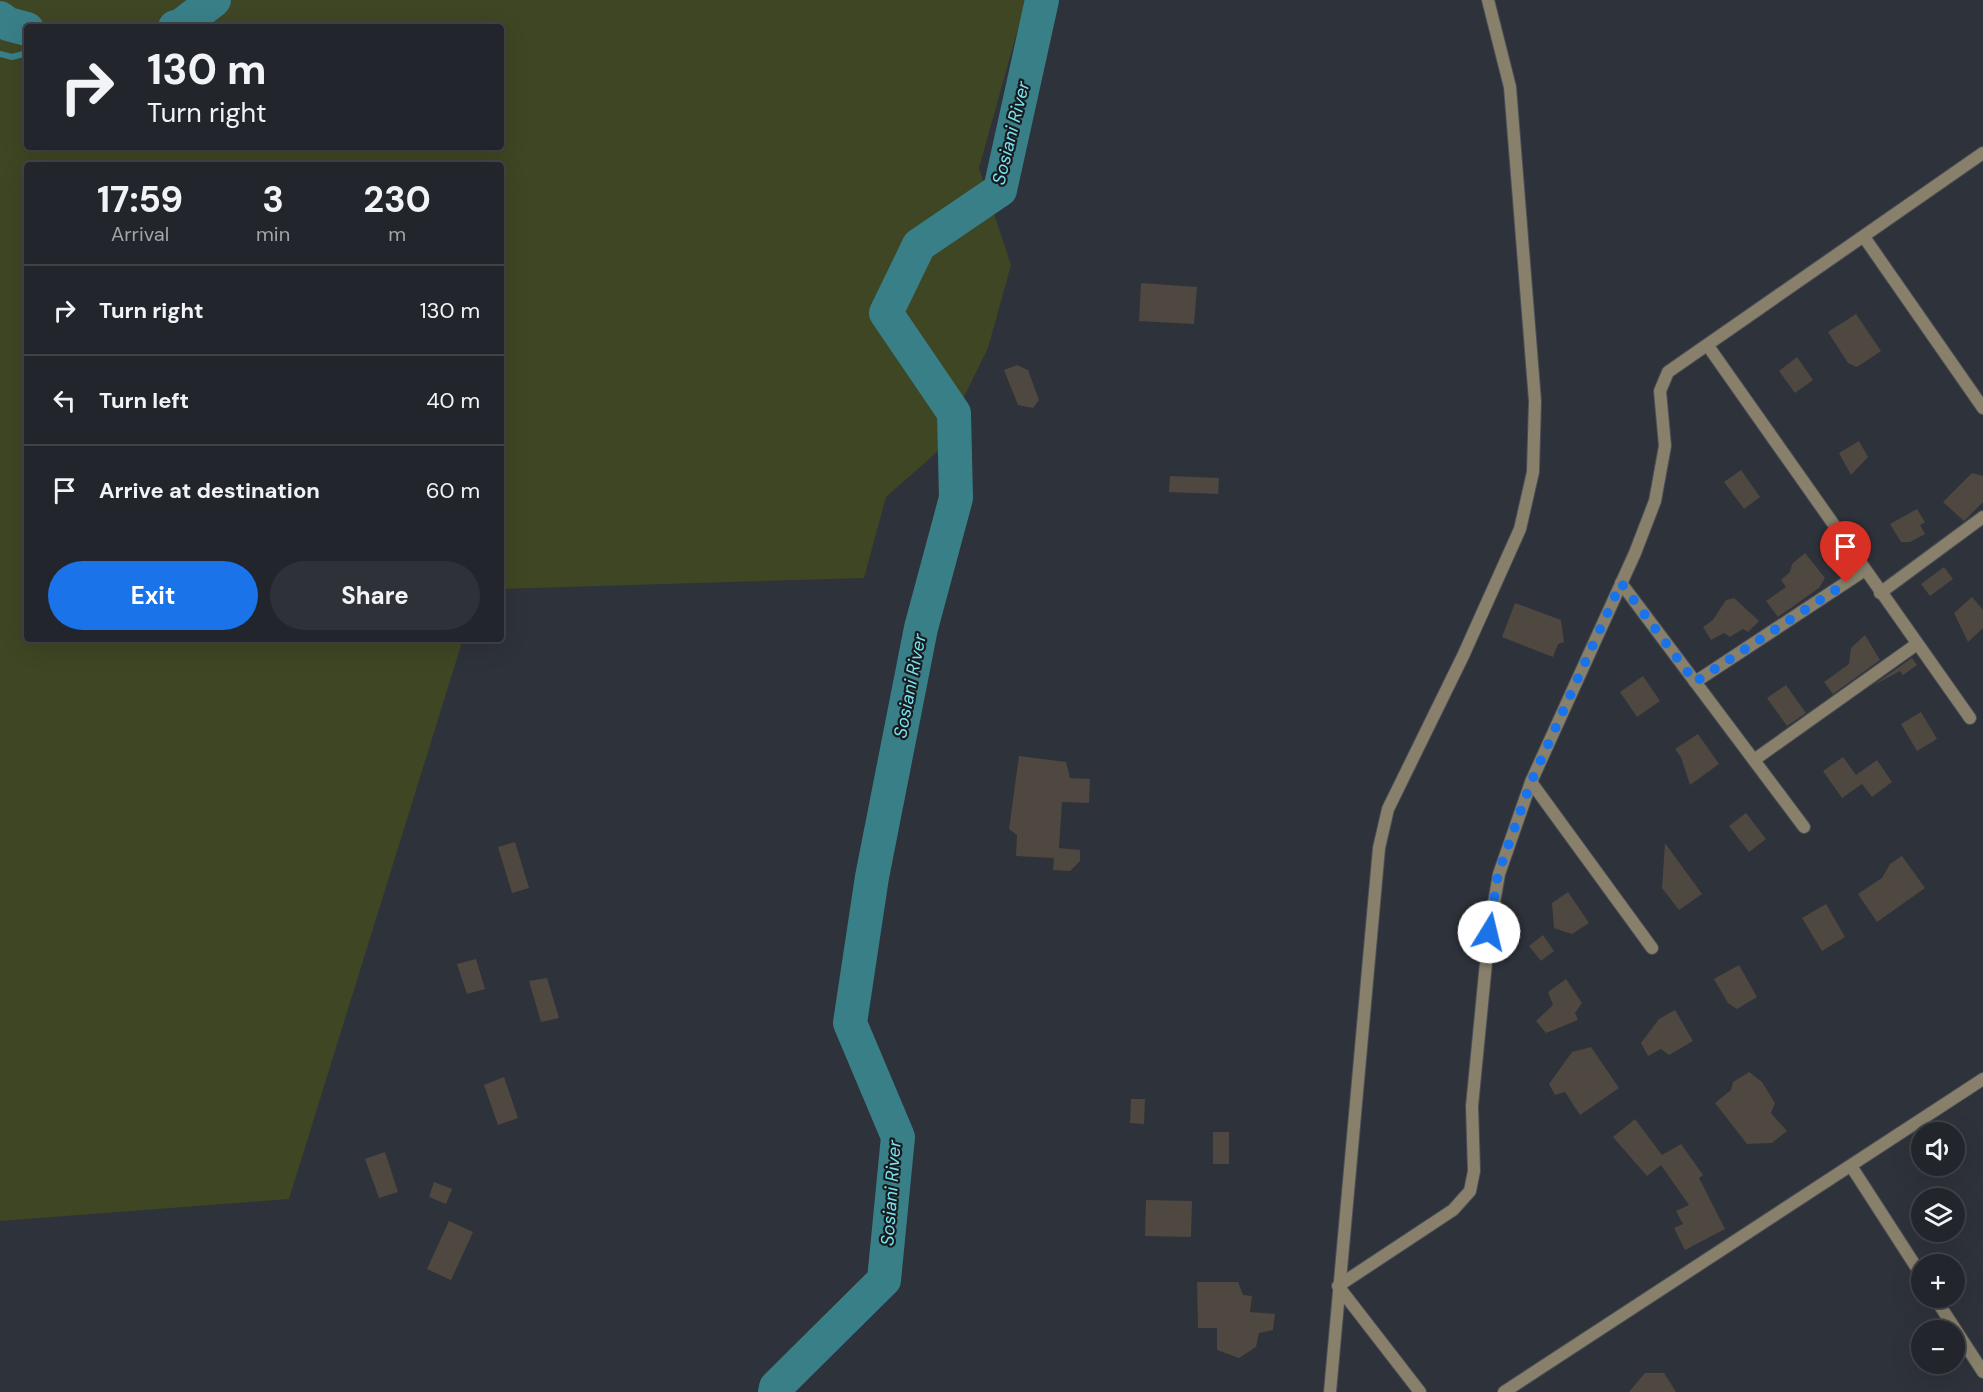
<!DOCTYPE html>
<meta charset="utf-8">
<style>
body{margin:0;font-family:"DM Sans",sans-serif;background:#2e3238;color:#f1f3f6;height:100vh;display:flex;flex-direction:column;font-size:22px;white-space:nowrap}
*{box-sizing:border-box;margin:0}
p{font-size:20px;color:#a2a5a9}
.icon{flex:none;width:33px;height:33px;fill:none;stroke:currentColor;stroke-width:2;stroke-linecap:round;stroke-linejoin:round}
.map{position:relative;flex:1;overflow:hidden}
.drawer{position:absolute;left:24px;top:162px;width:480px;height:480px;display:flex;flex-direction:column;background:#22262c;border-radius:6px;box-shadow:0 6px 24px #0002,0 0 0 2px #3f4348}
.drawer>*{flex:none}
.guide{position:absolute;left:24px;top:24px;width:480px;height:126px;border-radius:6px;box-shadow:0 6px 24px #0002,0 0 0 2px #3f4348;background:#22262c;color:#f1f3f6;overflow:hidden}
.tools{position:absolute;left:1911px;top:1122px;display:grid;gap:12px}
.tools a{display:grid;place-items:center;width:54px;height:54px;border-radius:50%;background:#22262c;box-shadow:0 6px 24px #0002,0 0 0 2px #3f4348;font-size:30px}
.pin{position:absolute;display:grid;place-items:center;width:51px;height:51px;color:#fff;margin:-62px -26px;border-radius:50% 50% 50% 0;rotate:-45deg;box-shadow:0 0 6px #0007}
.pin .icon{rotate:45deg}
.me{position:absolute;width:66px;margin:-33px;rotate:9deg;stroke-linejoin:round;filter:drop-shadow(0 0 4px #0008)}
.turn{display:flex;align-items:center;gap:21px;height:126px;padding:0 24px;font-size:27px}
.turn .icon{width:78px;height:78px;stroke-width:2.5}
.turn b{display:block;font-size:42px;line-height:51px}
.eta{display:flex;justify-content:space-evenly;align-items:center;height:102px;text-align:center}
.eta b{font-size:36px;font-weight:700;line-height:42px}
.primary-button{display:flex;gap:12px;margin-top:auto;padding:12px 24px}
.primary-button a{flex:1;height:69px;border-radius:36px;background:#1a73e8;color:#fff;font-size:24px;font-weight:700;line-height:69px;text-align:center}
.primary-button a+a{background:#2e3238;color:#f1f3f6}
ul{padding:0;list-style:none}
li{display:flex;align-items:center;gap:18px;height:90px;padding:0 24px;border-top:2px solid #3f4348}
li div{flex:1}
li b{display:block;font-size:22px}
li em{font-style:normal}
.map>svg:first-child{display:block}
.green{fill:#3f4623;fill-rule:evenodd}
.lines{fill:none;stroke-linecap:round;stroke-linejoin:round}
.stream{stroke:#397f88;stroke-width:6}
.river{stroke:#397f88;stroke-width:34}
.building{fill:#4e4840}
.minor-casing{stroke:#4a4e56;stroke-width:14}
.minor{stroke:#88806b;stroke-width:12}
.route{stroke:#1a73e8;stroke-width:10;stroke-dasharray:0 18}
.labels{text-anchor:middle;stroke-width:4.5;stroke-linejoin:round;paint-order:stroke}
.water-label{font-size:18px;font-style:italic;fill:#78e4f1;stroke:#181a1d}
</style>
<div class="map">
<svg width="1983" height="1392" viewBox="0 0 1983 1392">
<rect width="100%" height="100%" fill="#2e323a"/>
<path class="green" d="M0,0H1026L979,168L1011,265L988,348L937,452L886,497L864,578L501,589V165H27V639H463L289,1199L0,1221ZM27,27H501V147H27Z"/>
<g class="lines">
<polyline class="stream" points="0,54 12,57 27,53"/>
<g class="river">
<polyline points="0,18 8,24 27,29"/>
<polyline points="175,27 182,25 214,0"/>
<polyline points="775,1392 776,1387 884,1280 898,1137 850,1023 872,877 921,628 956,498 954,413 886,313 919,245 1000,190 1042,0"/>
</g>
</g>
<g class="building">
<polygon points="1141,283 1197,287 1194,324 1139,321"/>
<polygon points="1856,314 1881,351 1857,367 1848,363 1828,332"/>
<polygon points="1797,357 1813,380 1795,393 1779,371"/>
<polygon points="1017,365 1028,370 1039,400 1033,408 1018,405 1004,370"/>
<polygon points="1859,441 1868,457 1851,475 1839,453"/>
<polygon points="1741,470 1760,497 1744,509 1724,482"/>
<polygon points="1972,473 1983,476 1983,502 1964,521 1943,502"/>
<polygon points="1170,476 1219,478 1218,494 1169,492"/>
<polygon points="1917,509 1925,522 1920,525 1925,534 1910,542 1901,542 1890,524"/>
<polygon points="1805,553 1825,578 1819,588 1778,617 1766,601 1786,587 1781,580 1790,572 1792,564"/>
<polygon points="1944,567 1953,579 1930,596 1921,584"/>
<polygon points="1972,597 1983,610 1983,628 1968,642 1954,613"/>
<polygon points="1734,598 1759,621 1748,632 1743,629 1730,637 1724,633 1711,640 1703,627 1713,620 1726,600"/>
<polygon points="1515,603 1561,620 1564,642 1558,644 1553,657 1502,637"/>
<polygon points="1865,635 1880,660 1833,694 1824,682 1849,664 1851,648"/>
<polygon points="1912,658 1917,665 1903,675 1900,671 1872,686"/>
<polygon points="1643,676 1660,701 1637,717 1620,692"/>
<polygon points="1786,685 1806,713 1787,726 1767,698"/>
<polygon points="1921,712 1937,739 1917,751 1901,724"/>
<polygon points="1698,734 1719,764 1690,785 1681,757 1675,749"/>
<polygon points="1019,756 1066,762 1070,778 1090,779 1089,803 1062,802 1059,848 1080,850 1080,861 1070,871 1053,870 1054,858 1016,856 1017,835 1009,829"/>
<polygon points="1843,757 1856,775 1877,760 1892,782 1872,797 1862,784 1842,798 1823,771"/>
<polygon points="1746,813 1766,839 1749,852 1729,826"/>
<polygon points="515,842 529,888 512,893 498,847"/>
<polygon points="1665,843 1702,894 1679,910 1662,888"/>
<polygon points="1902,856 1925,888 1877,922 1858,894 1882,878 1890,864"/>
<polygon points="1568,892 1589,923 1572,934 1554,928 1552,903"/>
<polygon points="1826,904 1845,937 1822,951 1802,918"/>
<polygon points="1543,935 1554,951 1541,961 1529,946"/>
<polygon points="476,959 485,989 467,994 457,964"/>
<polygon points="1739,965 1757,997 1737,1009 1728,1003 1714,979"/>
<polygon points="547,978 559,1018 541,1022 529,981"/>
<polygon points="1566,979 1582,1003 1575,1013 1578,1020 1546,1033 1536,1021 1553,1005 1548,992"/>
<polygon points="1675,1010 1693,1041 1669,1055 1661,1049 1648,1056 1641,1043 1659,1019"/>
<polygon points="1591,1047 1619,1088 1580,1115 1565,1092 1555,1095 1549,1084 1572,1052"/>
<polygon points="1749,1072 1762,1082 1775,1103 1771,1113 1787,1131 1772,1143 1747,1144 1715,1103 1731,1090 1733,1082"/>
<polygon points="504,1077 518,1118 498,1125 484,1085"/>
<polygon points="1131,1099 1145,1099 1144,1124 1130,1123"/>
<polygon points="1635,1119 1662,1155 1681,1144 1703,1175 1699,1178 1725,1229 1685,1250 1674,1228 1683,1224 1676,1211 1689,1205 1661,1165 1647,1176 1613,1137"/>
<rect x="1213" y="1132" width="16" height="32"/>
<polygon points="385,1152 398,1192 379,1198 365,1159"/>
<polygon points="434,1182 452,1189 446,1204 429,1197"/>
<polygon points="1146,1200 1192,1201 1191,1237 1145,1236"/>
<polygon points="449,1221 473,1232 451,1280 427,1269"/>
<polygon points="1197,1282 1238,1282 1243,1295 1252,1296 1250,1312 1275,1314 1273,1330 1259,1333 1256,1347 1239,1358 1217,1350 1217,1328 1198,1328"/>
<polygon points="1645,1373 1664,1373 1676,1392 1629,1392"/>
</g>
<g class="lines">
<defs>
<g id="minor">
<polyline points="1864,237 1983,408"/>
<polyline points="1708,346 1970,718"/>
<polyline points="1621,583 1804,827"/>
<polyline points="1880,593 1983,517"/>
<polyline points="1695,682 1865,570"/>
<polyline points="1754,760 1917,644"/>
<polyline points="1531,782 1652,948"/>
<polyline points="1851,1166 1922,1276"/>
<polyline points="1935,1298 1983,1372"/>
<polyline points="1330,1392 1379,848 1388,809 1463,656 1520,529 1533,472 1535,401 1510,87 1488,0"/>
<polyline points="1420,1392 1338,1286 1453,1210 1470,1191 1474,1171 1472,1106 1489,932 1499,874 1531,782 1635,553 1655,501 1665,446 1660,391 1668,372 1983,153"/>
<polyline points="1504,1392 1983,1079"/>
</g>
</defs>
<use href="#minor" class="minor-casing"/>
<use href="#minor" class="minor"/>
</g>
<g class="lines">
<polyline class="route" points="1489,932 1498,874 1531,782 1621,583 1695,682 1846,583"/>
</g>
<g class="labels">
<g class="water-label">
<text transform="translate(1011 133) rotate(-76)" y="6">Sosiani River</text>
<text transform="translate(910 686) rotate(-79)" y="6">Sosiani River</text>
<text transform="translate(891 1193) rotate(-86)" y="6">Sosiani River</text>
</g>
</g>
</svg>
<div class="tools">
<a><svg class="icon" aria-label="sound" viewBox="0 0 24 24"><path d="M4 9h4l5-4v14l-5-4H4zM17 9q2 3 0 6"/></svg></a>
<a><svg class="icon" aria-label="layers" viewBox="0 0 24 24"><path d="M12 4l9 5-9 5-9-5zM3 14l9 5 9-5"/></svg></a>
<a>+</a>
<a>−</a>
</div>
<div class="pin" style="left:1846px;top:583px;background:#d93025"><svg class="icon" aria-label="arrive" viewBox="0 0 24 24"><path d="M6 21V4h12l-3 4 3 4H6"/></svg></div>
<svg class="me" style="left:1489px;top:932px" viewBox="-20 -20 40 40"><circle r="19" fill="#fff"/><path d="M0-13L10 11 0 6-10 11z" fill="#1a73e8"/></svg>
<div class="guide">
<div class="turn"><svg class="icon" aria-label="right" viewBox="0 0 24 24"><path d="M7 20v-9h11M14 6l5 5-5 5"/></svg><div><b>130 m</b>Turn right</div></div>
</div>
<section class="drawer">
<div class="eta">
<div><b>17:59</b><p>Arrival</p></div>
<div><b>3</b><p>min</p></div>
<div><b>230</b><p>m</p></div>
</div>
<ul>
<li><svg class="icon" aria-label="right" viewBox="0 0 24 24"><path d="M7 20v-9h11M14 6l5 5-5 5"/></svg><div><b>Turn right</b></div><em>130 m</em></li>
<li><svg class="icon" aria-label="left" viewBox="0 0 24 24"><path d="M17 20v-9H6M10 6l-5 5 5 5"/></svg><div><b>Turn left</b></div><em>40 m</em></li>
<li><svg class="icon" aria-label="arrive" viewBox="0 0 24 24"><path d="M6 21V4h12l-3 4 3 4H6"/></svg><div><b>Arrive at destination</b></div><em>60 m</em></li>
</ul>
<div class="primary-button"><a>Exit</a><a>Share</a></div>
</section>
</div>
